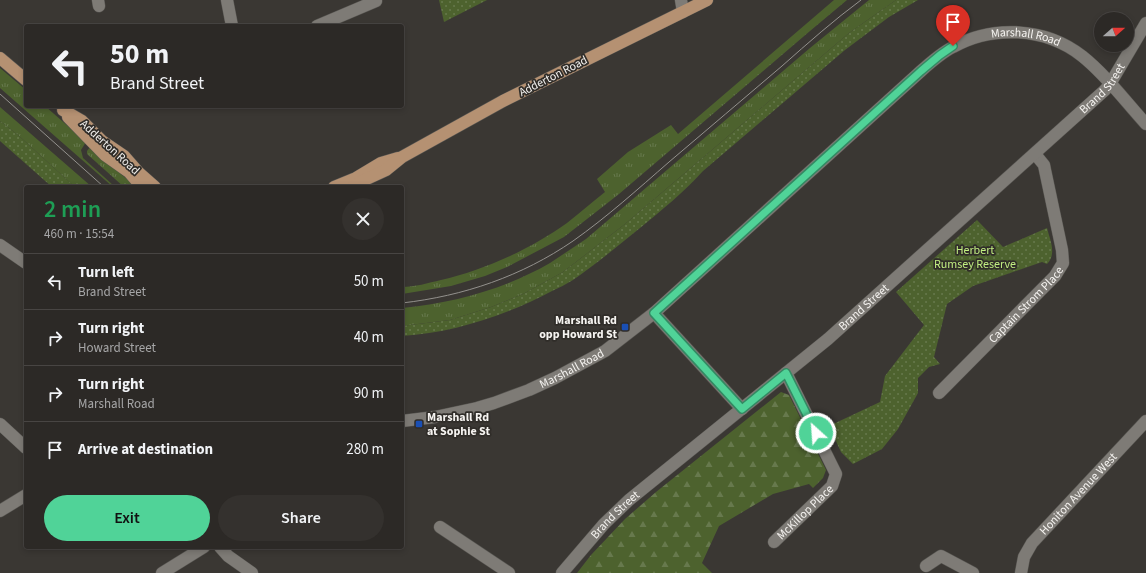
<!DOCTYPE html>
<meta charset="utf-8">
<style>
body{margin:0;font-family:"Source Sans 3",sans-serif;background:#34312e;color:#f1f3f6;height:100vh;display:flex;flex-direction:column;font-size:15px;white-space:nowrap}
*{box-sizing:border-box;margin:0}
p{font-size:13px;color:#a6a6a7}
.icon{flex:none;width:22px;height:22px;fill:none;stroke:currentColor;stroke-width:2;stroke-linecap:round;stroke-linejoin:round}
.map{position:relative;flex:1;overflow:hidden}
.side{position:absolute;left:24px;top:185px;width:380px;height:364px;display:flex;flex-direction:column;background:#2c2926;border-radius:4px;box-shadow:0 2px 6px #0003,0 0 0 1px #484543}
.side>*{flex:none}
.hud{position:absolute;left:24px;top:24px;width:380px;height:84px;border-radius:4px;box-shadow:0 2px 6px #0003,0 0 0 1px #484543;background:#2c2926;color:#f1f3f6;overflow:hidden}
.needle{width:26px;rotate:69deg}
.controls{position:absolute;left:1094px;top:12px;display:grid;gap:8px}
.controls a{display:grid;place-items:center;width:40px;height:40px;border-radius:50%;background:#2c2926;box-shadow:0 2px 6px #0003,0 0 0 1px #484543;font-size:20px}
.pin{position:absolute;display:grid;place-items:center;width:34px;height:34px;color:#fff;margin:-41px -17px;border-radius:50% 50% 50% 0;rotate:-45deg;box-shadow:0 0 4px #0007}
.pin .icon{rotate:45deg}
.me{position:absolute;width:44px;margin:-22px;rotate:334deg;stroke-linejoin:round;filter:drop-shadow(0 0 3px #0008)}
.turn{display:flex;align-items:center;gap:14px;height:84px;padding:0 20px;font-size:18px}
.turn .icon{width:52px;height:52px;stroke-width:2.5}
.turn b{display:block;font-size:28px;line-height:34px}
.round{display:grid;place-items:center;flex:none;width:42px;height:42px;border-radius:21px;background:#34312e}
.headline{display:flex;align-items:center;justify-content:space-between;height:68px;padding:0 20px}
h1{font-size:24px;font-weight:600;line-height:30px;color:#1e9e55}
.primary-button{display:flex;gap:8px;margin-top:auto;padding:8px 20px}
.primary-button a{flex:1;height:46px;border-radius:24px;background:#50d398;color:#111;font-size:16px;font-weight:600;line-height:46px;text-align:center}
.primary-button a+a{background:#34312e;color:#f1f3f6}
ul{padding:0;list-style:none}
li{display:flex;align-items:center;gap:12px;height:56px;padding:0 20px;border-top:1px solid #484543}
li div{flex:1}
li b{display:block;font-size:15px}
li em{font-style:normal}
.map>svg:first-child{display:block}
.grass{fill:url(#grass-tufts)}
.forest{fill:url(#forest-firs)}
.park{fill:url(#park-dots)}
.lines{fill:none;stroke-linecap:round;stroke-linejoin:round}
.minor-casing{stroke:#585652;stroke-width:13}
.major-casing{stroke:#585652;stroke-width:13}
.minor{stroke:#7e7b76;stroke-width:12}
.major{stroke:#b59172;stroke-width:12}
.tram{stroke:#93918d;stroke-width:1}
.route-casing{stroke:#348963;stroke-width:10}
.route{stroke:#50d398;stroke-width:7}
.transit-dot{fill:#1a4fb4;stroke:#302d29;stroke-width:1.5}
.labels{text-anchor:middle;stroke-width:3.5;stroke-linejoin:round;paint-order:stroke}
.street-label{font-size:12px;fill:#f5f3f0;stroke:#302d29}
.park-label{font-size:12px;fill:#c1ee81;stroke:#302d29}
.poi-label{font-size:12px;font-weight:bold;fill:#f5f3f0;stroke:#302d29;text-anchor:end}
</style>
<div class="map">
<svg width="1146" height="573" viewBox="0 0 1146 573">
<defs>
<pattern id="grass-tufts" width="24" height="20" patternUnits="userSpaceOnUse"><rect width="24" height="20" fill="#4d622e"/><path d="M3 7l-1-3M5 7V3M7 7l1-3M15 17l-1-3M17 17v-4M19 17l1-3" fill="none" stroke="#67794d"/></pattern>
<pattern id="forest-firs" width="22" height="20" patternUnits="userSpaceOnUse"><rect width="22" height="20" fill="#4d622e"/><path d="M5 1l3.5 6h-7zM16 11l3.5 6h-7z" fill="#67794d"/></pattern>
<pattern id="park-dots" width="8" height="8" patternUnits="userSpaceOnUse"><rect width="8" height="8" fill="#4d622e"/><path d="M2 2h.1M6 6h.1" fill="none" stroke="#67794d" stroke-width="1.8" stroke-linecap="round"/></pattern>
</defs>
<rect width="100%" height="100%" fill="#3a3733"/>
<g class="grass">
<path d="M834,0H847L810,31L619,194L564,237L507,267L485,276L451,286L402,294V287C415,287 428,283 441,280C484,270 531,249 567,223C580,213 592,202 605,192L597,179L628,152L671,125L678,134Z"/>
<path d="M869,0H896L849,33L625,224L563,272L523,294L491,307L450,320L402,326V308C453,303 505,289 550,263C562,255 574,247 586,239L810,48Z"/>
<polygon points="0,68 26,90 26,106 45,106 86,142 81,150 83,158 114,186 113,187 0,88"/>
<polygon points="0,107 92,187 75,187 18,135 0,121"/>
<polygon points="90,147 136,187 124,187 87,154 87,151"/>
</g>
<polygon class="forest" points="781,392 789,395 826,470 823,478 813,488 809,484 773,494 719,526 702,563 712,573 577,573 591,555 625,519 656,492"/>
<g class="park">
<polygon points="439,0 487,0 444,22"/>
<path d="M896,0H918L889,17L845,50L703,171C684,192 662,210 640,228C618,246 596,264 573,280C566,284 559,288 552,291C507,315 453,333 402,336V326L450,320L491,307L523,294L563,272L625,224L849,33Z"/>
<polygon points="0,121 18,135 75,187 52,187 0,141"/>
<path d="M977,220L1003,247L1047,228C1050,240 1057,254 1047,264L1042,262L973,286L947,304L934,357L940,364L929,367L918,378V393L898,429L882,449L853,464L841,452L829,426L880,402L885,376L924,325L896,292Z"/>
</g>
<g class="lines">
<defs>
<g id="minor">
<polyline points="98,0 99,6"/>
<polyline points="227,0 232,26"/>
<polyline points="681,0 683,12"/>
<polyline points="317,26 376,1"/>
<polyline points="0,245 26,263"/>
<polyline points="654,313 742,409"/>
<path id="s1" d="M939,393L1055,276L1063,263L1062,250L1045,170L1044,165L1035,154"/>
<path id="s2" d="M402,421L435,417L477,408L494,403L529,390L555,378L605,351L654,313L921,71C931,62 941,53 953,47C992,25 1045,27 1082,56C1106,75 1125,101 1146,124"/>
<polyline points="0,424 26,448"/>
<polyline points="0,511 26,495"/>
<polyline points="440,527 509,573"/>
<path id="s3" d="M774,542L832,486L836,474L786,373"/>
<polyline points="220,547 228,556 252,573"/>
<polyline points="926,566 941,556 973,573"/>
<polyline points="162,573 204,547"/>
<path id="s4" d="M562,573L604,524L629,500L828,339L1105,90L1110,84L1146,23"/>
<path id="s5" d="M1021,573L1024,557L1032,543L1146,421"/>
</g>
<g id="major">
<polyline points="0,58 26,80"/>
<polyline points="63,110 82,121 102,141 124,156 138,172 155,187"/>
<polyline points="68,117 105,155 129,172 142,187"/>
<polyline points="334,187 356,178 381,163 398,158"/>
<polyline points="353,187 362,181 386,170 402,157 503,101 707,0"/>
</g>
</defs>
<use href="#minor" class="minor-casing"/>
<use href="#major" class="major-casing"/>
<use href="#minor" class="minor"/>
<use href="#major" class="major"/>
<g class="tram">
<polyline points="0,94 104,187"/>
<path d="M402,303C464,296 522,276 573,241C607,217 638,189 669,162C707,130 744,98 782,66C808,43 834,20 861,0"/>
</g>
</g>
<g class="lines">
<defs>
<polyline id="route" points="816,433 786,373 742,409 654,313 921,71 940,55 953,46"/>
</defs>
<use href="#route" class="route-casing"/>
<use href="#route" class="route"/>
</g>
<g class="transit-dot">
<rect x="621" y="323" width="8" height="8" rx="2"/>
<rect x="415" y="420" width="8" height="8" rx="2"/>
</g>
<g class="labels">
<g class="street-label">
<text dy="4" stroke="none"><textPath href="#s2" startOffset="755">Marshall Road</textPath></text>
<text transform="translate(553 76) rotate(-27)" y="4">Adderton Road</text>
<text dy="4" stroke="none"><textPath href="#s4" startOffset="727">Brand Street</textPath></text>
<text transform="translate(110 147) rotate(42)" y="4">Adderton Road</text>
<text dy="4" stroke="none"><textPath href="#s1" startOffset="124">Captain Strom Place</textPath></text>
<text dy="4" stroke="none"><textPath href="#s4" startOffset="403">Brand Street</textPath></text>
<text dy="4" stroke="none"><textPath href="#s2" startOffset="179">Marshall Road</textPath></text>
<text dy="4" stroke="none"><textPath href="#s5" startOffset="100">Honiton Avenue West</textPath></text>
<text dy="4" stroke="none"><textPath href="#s3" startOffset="43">McKillop Place</textPath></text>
<text dy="4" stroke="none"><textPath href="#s4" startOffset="79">Brand Street</textPath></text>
</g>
<g class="park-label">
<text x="975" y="254">Herbert<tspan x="975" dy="14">Rumsey Reserve</tspan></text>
</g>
<g class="poi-label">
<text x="617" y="324">Marshall Rd<tspan x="617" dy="14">opp Howard St</tspan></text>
<text x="427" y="421" text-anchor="start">Marshall Rd<tspan x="427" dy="14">at Sophie St</tspan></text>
</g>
</g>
</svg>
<div class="controls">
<a><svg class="needle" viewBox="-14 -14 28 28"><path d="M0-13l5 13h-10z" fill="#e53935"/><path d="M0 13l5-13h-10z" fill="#a6a6a7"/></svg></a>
</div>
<div class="pin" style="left:953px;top:46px;background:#d93025"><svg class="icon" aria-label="arrive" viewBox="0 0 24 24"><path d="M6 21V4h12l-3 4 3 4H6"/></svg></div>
<svg class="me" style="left:816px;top:433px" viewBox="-20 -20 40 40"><circle r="17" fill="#50d398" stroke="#fff" stroke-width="3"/><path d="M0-11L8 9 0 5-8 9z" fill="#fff"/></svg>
<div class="hud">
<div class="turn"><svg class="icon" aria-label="left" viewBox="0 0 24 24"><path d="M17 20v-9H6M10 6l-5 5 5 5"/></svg><div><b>50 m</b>Brand Street</div></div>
</div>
<section class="side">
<div class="headline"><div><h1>2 min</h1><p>460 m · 15:54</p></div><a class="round"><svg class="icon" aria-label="close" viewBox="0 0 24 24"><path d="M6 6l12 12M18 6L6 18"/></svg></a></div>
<ul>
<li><svg class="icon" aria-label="left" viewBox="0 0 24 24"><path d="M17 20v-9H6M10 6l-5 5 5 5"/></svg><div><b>Turn left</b><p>Brand Street</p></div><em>50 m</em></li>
<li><svg class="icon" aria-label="right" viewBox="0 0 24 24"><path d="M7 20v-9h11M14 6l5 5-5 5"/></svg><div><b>Turn right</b><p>Howard Street</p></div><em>40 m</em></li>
<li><svg class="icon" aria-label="right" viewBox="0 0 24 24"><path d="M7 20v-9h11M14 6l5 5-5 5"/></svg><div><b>Turn right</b><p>Marshall Road</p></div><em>90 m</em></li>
<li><svg class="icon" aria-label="arrive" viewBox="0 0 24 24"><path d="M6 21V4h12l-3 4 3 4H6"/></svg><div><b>Arrive at destination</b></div><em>280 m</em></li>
</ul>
<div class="primary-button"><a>Exit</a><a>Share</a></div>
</section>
</div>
